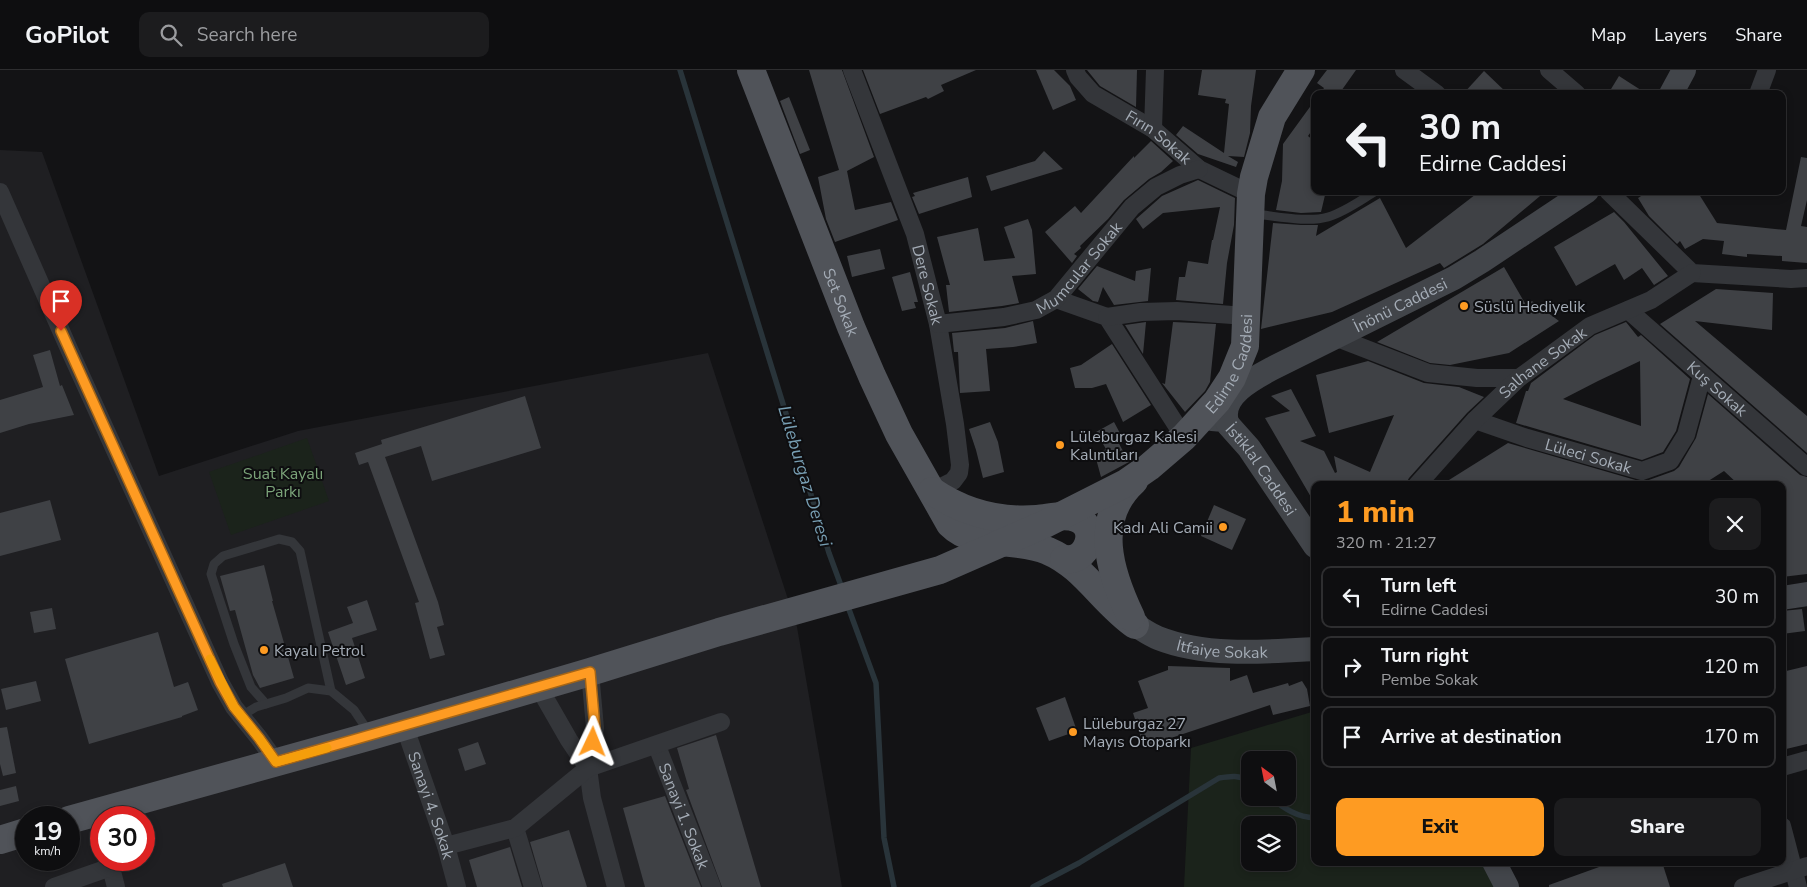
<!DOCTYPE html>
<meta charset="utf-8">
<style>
body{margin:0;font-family:"Nunito Sans",sans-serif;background:#1c1c1e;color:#f1f3f6;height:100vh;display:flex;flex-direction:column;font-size:19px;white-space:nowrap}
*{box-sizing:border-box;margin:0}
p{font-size:16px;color:#9b9c9f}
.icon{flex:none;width:28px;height:28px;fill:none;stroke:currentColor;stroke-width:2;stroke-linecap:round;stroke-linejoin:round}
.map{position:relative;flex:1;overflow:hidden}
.side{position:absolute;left:1311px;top:411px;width:475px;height:385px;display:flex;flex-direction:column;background:#0e0e10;border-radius:10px;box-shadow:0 2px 8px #0003,0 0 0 1px #2e2e30}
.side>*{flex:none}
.hud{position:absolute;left:1311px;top:20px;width:475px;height:105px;border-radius:10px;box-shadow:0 2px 8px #0003,0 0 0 1px #2e2e30;background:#0e0e10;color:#f1f3f6;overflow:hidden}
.needle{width:32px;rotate:328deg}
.fabs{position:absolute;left:1241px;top:681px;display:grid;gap:10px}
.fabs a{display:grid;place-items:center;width:55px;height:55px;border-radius:10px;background:#0e0e10;box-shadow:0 2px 8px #0003,0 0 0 1px #2e2e30;font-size:25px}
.speed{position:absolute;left:15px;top:736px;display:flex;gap:10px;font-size:25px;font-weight:700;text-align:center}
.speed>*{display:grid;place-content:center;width:65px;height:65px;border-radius:50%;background:#0e0e10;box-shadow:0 2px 8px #0003,0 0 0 1px #2e2e30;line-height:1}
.speed small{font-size:12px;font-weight:400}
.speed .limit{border:8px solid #d22;background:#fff;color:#111}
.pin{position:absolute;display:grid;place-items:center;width:42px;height:42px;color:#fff;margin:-51px -21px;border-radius:50% 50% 50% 0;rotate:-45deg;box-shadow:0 0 5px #0007}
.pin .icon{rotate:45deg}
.me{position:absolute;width:55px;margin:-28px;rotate:2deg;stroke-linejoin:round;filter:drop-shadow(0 0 4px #0008)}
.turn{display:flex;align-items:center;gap:18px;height:105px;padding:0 25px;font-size:22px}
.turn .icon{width:65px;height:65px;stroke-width:2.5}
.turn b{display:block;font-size:35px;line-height:42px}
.round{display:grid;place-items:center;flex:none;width:52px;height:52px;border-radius:10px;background:#1c1c1e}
.head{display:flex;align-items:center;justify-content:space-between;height:85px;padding:0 25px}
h1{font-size:30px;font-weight:800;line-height:38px;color:#fe9b22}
.primary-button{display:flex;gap:10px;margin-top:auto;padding:10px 25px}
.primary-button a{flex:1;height:58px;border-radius:10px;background:#fe9b22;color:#111;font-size:20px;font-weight:800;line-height:58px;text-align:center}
.primary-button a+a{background:#1c1c1e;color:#f1f3f6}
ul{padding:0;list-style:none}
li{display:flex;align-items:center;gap:15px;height:62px;margin:0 10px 8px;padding:0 15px;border:2px solid #2e2e30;border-radius:10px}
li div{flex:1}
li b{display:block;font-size:19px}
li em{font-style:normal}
header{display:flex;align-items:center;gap:30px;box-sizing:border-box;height:70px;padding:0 25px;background:#0e0e10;border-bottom:1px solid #2e2e30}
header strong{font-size:24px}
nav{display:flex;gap:28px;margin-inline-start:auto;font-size:18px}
.search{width:350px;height:45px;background:#1c1c1e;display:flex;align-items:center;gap:12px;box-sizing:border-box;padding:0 18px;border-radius:10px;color:#9b9c9f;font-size:19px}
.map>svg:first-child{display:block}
.built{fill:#1f1f22;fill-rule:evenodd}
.green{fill:#1b231b;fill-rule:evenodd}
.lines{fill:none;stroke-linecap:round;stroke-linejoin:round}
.stream{stroke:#29343a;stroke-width:5.5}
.building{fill:#3f4145;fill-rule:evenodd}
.lane{stroke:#34363a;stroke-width:9}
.street{stroke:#34363a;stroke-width:18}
.secondary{stroke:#42454a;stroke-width:24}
.primary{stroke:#505359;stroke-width:28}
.route-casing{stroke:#a56516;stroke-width:12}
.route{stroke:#fe9b22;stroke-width:9}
.slow{stroke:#f59e0b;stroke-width:9}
.poi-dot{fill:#fe9b22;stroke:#0e0e10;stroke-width:2}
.labels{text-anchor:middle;stroke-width:4;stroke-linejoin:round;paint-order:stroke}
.street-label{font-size:16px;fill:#a4acb6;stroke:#0e0e10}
.poi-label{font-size:16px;fill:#a4acb6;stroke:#0e0e10;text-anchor:start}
.park-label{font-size:16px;fill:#7ba379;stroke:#0e0e10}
.water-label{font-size:18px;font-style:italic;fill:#789fb4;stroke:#0e0e10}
</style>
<header>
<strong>GoPilot</strong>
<div class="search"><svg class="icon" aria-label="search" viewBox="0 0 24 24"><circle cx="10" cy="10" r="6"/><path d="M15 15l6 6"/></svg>Search here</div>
<nav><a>Map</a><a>Layers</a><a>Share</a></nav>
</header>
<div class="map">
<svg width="1807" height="817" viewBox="0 0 1807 817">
<rect width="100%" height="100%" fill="#131315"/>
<path class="built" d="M0,80L42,82L159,406L298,361L708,283L797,557L842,817H0ZM26,748H69V790H26ZM101,748H144V790H101Z"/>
<g class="green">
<polygon points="307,368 329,431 231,465 209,402"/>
<path d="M1315,641V792L1482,793L1496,817H1184L1191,678ZM1250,690H1288V728H1250ZM1250,755H1288V792H1250Z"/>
</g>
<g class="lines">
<g class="stream">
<polyline points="680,0 829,483 843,521"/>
<polyline points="847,534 876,613 884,768 894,817"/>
<path d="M1271,728C1285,739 1297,747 1315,748"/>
<path d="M1033,817L1079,793L1219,708C1231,706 1239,705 1250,711"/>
</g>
</g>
<g class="building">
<polygon points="809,0 842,0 874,87 847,101 855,140 891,132 898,150 835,172 826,149 818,107 839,100"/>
<polygon points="863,0 976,0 941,15 944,21 928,29 926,27 880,44"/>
<polygon points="1036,0 1054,0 1070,16 1076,30 1053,40"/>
<polygon points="1087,0 1137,0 1136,37 1100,16"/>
<polygon points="1202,0 1256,0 1251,36 1250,63 1244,87 1228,86 1238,92 1236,97 1198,84 1176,65 1183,56 1224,83 1229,34 1225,33 1226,29 1198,25"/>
<polygon points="1327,0 1356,0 1339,24 1320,24 1324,18 1317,13"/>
<polygon points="1484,1 1508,24 1463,24"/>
<polygon points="1619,6 1647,24 1608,24"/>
<polygon points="789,27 810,80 800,84 780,31"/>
<polygon points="1315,30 1315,56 1308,66 1315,72 1315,121 1326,121 1321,142 1301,143 1276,140 1282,111 1283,74"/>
<polygon points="1151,71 1173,91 1161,102 1149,109 1124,130 1108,149 1080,176 1081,178 1074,184 1077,186 1072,193 1045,162 1075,136 1081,143 1134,86 1134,88"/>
<polygon points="1044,81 1063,99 991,121 986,106 1035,91"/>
<polygon points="1801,87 1807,88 1807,130 1801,156 1807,157 1807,193 1782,191 1782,186 1747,184 1747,187 1722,184 1724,171 1703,169 1685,179 1680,171 1677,174 1649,146 1638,128 1649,121 1697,121 1717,153 1786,160"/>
<polygon points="968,107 972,127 919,144 912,127 915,126 913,123"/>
<polygon points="1198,110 1235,128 1234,155 1227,193 1223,234 1176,230 1179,207 1185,207 1188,191 1208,194 1212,170 1213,170 1220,137 1163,143 1143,159 1136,149 1162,126"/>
<polygon points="1480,121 1546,121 1483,174 1444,198 1440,193 1332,242 1261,259 1273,153 1301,155 1318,155 1316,166 1380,128 1406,178"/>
<polygon points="1614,142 1624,152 1668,206 1654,215 1642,198 1624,210 1615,194 1576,216 1554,177"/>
<polygon points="1028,149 1032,160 1036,204 1012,206 1019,233 1002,236 949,242 946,215 950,215 937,167 978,158 984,191 1015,188 1004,157"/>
<polygon points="880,179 885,199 852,207 847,186"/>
<polygon points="1097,196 1135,211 1136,201 1151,198 1148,231 1114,235 1103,217 1098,232 1093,231 1078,219"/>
<polygon points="1504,197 1526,235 1532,231 1559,251 1509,283 1450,295 1430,293 1377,272"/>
<polygon points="910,202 918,232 914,232 916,238 902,241 892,207"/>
<polygon points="1716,219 1773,223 1772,260 1695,251 1807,346 1807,383 1660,254"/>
<polygon points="1033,251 1037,273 1013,277 986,279 990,321 960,323 958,282 954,282 952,263 1005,258"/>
<polygon points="1146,252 1143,284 1125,255"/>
<polygon points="1173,252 1216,254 1210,312 1205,321 1185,342 1162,313 1165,314"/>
<path d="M1626,252L1638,267L1641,265L1690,309L1676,361L1663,382L1642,390L1516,353L1526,321H1528L1531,313L1595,265ZM1640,291L1641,356L1563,329L1598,311Z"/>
<polygon points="1112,274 1151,335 1123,352 1106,314 1092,318 1075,318 1070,298 1081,295"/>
<polygon points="50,280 60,316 62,315 74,345 29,354 0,363 0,330 43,317 33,285"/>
<polygon points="1368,291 1424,313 1459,317 1484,327 1467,343 1409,408 1405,415 1315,415 1315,434 1265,348 1290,341 1271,326 1291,319 1316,366 1300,371 1324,381 1335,403 1337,402 1334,386 1370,402 1394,345 1329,363 1316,305"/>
<polygon points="1708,324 1800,405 1807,407 1807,504 1782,507 1782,415 1739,415 1724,401 1702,415 1441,415 1508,373 1639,411 1646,411 1674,401 1679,397 1696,368"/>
<polygon points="525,326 541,378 432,411 421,376 385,387 438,532 444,555 437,557 445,585 430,589 415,533 419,532 368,392 359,395 355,383 382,374 381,370"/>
<polygon points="990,352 998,372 1004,402 983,408 976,380 969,359"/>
<polygon points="1114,352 1122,367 1117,370 1129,392 1101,407 1095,385 1106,379 1096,362"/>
<polygon points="50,430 61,470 0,486 0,443"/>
<polygon points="1214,435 1246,449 1232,480 1201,466"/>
<polygon points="264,495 273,531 272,531 294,608 260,618 253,605 235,540 230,541 220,506"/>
<polygon points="367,530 377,560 352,568 365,608 346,615 328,562 353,553 347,537"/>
<polygon points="52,538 56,559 34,563 30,542"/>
<polygon points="1802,539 1805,561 1782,564 1782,541"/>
<polygon points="158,562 174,617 188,612 198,640 182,646 182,647 89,674 65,589"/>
<polygon points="1168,596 1230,598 1230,611 1247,605 1253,623 1288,613 1289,616 1302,611 1307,619 1310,636 1273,645 1270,635 1144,677 1133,643 1148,638 1138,611 1168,600"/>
<polygon points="1807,596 1807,674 1782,680 1782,602"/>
<polygon points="36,611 41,631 6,640 1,619"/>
<polygon points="1065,627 1077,661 1049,671 1036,638"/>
<polygon points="7,657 16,703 3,706 0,694 0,658"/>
<polygon points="716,665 761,817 722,817 686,720 689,719 677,678"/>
<polygon points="478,672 486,694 465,701 458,679"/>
<polygon points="16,716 19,731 0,736 0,720"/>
<polygon points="665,726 701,817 645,817 623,738"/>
<polygon points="569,760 587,817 543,817 530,772"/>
<polygon points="510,777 522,817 477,817 469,790"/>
<polygon points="1613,792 1662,792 1670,817 1549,817 1549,815"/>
<polygon points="285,793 293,817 223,817 222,814"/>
</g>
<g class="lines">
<g class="lane">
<path d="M1254,144C1276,146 1307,153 1328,147C1345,142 1361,130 1376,121"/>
<polyline points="266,634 251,617 234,574 211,504 214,494 223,486 279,469 292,472 300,481 331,621"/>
<polyline points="241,646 256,637 286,628 308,618 331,621 354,640 370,664"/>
</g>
<g class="street">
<path id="s1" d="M852,0L915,164L938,254L955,354L960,395L959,403L953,411L943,416L929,419"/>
<path id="s2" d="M1075,0L1078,7L1093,24L1153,59L1199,99L1251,124"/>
<polyline points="1404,0 1437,24"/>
<polyline points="1549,0 1577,24"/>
<polyline points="1758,24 1767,0"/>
<polyline points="1153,59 1155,0"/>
<polyline points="1608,121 1692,203 1791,209 1807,208"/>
<polyline points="0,122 69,279 220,612 234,637 259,668 276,692"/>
<polyline points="1056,229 1107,247 1184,367"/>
<path id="s3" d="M1628,240L1807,397"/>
<polyline points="1107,247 1141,242 1177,241 1246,246"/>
<path id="s4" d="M938,254L1004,247L1036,240L1056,229L1132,137L1156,117L1180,105L1199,99"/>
<polyline points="1335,267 1428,303 1477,308 1519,308"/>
<path id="s5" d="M1475,350L1527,368L1642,401L1670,391L1686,365L1702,306"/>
<path id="s6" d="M1417,415L1475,350L1519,308L1590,256L1651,230L1692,203"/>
<polyline points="590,602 595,658 588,698 592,728 616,817"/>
<polyline points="538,616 569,670 588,698"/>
<path id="s7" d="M404,655L446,776L457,817"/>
<path id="s8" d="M657,676L712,817"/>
<polyline points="1782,697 1807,690"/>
<polyline points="1782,756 1798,817"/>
<polyline points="515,758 533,817"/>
<polyline points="446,776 515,758 588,698 721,652"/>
<polyline points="109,790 116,817"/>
<polyline points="54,817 111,797"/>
<polyline points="1743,817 1807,796"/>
</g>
<g class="secondary">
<polyline points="1671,24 1684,0"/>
<path id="s9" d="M1212,349L1224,350L1249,378L1315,476"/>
<path id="s10" d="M1227,352C1219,326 1254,308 1273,298L1454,208L1482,191L1587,121"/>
<polyline points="1782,528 1807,524"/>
<path id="s11" d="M1135,555C1142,559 1150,565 1158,568C1206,587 1264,582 1315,579"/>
<polyline points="1494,792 1507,817"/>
</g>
<g class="primary">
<path id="s12" d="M751,0L851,257L872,306L899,364L950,454C975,479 1017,467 1048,481C1084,496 1103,533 1135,555"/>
<path d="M932,421C964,443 998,452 1037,449C1050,448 1066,443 1078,449C1100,459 1087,493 1064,489"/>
<path d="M1131,547C1110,503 1092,449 1134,411"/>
<path id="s13" d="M69,750L371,666L590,602L719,562L940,500L1045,454L1126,413L1149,397L1184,367L1217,331L1232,308L1245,276L1251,124L1254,107L1272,47L1301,0"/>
<polyline points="0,770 26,762"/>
</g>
</g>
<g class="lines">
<defs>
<polyline id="route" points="61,261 220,612 234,637 259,668 276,692 590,602 595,658 593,672"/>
</defs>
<use href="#route" class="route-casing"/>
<use href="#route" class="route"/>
<polyline class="slow" points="210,589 234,637 259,668 276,692 327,678"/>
</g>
<g class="poi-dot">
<circle cx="1464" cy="236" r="5"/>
<circle cx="1060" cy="375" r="5"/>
<circle cx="1223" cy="457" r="5"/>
<circle cx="264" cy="580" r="5"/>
<circle cx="1073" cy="662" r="5"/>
</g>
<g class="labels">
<g class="street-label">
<text dy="6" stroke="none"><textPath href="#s2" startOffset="109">Fırın Sokak</textPath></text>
<text dy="6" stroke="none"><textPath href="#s4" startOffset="160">Mumcular Sokak</textPath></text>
<text dy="6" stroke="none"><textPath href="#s1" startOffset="228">Dere Sokak</textPath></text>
<text dy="6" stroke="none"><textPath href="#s12" startOffset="249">Set Sokak</textPath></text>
<text dy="6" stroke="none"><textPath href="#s10" startOffset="219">İnönü Caddesi</textPath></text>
<text dy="6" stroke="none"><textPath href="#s13" startOffset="1275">Edirne Caddesi</textPath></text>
<text dy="6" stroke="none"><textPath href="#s6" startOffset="176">Salhane Sokak</textPath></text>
<text dy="6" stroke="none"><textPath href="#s3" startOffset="119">Kuş Sokak</textPath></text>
<text dy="6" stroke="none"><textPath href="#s5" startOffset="119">Lüleci Sokak</textPath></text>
<text dy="6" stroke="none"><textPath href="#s9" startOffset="74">İstiklal Caddesi</textPath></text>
<text dy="6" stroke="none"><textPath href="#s11" startOffset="92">İtfaiye Sokak</textPath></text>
<text dy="6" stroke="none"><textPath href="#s7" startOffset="85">Sanayi 4. Sokak</textPath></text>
<text dy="6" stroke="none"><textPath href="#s8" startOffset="75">Sanayi 1. Sokak</textPath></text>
</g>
<g class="poi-label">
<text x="1474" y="242">Süslü Hediyelik</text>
<text x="1070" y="372">Lüleburgaz Kalesi<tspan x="1070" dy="18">Kalıntıları</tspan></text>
<text x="1213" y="463" text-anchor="end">Kadı Ali Camii</text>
<text x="274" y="586">Kayalı Petrol</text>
<text x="1083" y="659">Lüleburgaz 27<tspan x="1083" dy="18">Mayıs Otoparkı</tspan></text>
</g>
<g class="park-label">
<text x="283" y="409">Suat Kayalı<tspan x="283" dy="18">Parkı</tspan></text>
</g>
<g class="water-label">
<text transform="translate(805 406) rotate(73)" y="6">Lüleburgaz Deresi</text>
</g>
</g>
</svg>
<div class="fabs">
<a><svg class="needle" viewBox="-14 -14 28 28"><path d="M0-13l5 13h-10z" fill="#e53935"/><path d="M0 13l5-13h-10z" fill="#9b9c9f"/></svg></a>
<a><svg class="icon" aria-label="layers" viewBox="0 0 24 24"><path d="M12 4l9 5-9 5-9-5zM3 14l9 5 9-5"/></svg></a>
</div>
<div class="speed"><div>19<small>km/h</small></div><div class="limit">30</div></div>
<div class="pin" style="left:61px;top:261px;background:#d93025"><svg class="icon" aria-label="arrive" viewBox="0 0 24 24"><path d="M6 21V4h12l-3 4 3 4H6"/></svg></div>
<svg class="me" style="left:593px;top:672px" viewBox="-20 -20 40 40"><path d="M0-17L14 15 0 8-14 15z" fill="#fe9b22" stroke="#fff" stroke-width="4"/></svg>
<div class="hud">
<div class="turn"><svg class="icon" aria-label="left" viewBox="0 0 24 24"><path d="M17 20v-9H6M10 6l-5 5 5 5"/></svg><div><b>30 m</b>Edirne Caddesi</div></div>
</div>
<section class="side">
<div class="head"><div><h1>1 min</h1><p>320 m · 21:27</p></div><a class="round"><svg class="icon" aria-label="close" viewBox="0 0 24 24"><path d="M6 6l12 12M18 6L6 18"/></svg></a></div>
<ul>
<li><svg class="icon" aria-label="left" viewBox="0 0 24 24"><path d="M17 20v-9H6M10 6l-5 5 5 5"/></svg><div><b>Turn left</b><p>Edirne Caddesi</p></div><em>30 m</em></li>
<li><svg class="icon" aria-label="right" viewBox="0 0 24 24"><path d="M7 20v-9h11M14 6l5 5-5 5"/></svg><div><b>Turn right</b><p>Pembe Sokak</p></div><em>120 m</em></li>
<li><svg class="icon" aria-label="arrive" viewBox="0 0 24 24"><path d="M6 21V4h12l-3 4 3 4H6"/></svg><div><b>Arrive at destination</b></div><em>170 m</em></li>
</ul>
<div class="primary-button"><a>Exit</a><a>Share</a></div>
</section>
</div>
